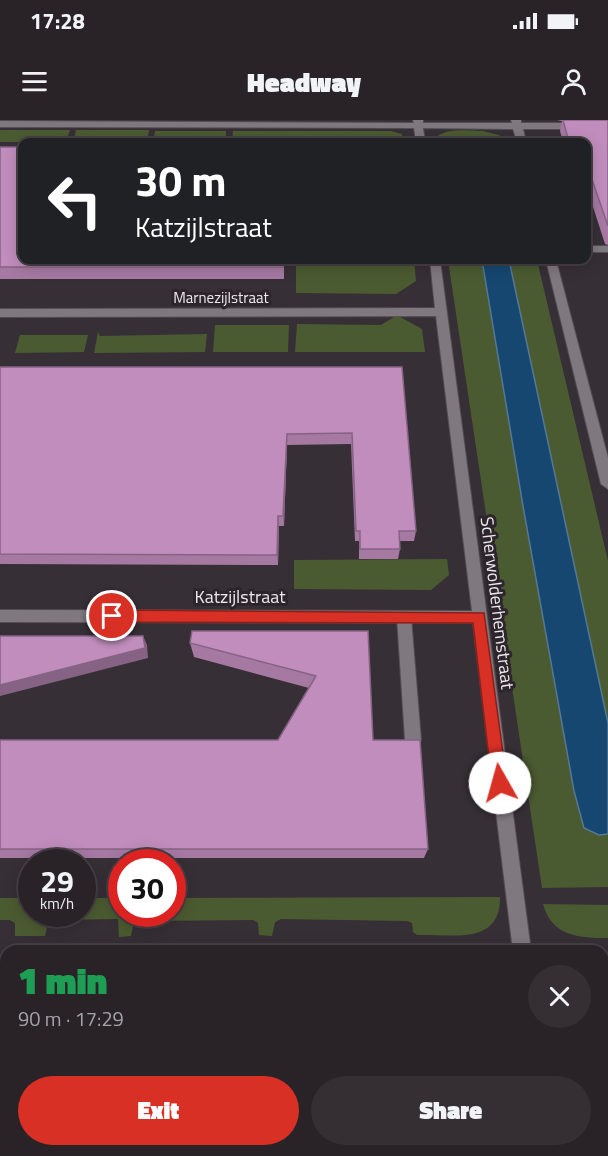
<!DOCTYPE html>
<meta charset="utf-8">
<style>
body{margin:0;font-family:"Titillium Web",sans-serif;background:#352f34;color:#f1f3f6;height:100vh;display:flex;flex-direction:column;font-size:22px;white-space:nowrap}
*{box-sizing:border-box;margin:0}
p{font-size:20px;color:#a5a4a8}
.icon{flex:none;width:33px;height:33px;fill:none;stroke:currentColor;stroke-width:2;stroke-linecap:round;stroke-linejoin:round}
.map{position:relative;flex:1;overflow:hidden}
.sheet{position:absolute;left:0px;top:825px;width:609px;height:212px;display:flex;flex-direction:column;background:#292328;border-radius:18px 18px 0 0;box-shadow:0 3px 15px #0003,0 0 0 2px #454045}
.sheet>*{flex:none}
.banner{position:absolute;left:18px;top:18px;width:573px;height:126px;border-radius:12px;box-shadow:0 3px 15px #0003,0 0 0 2px #454045;background:#202124;color:#fff;overflow:hidden}
.speed{position:absolute;left:18px;top:729px;display:flex;gap:12px;font-size:30px;font-weight:700;text-align:center}
.speed>*{display:grid;place-content:center;width:78px;height:78px;border-radius:50%;background:#292328;box-shadow:0 3px 15px #0003,0 0 0 2px #454045;line-height:1}
.speed small{font-size:15px;font-weight:400}
.speed .limit{border:9px solid #d22;background:#fff;color:#111}
.pin{position:absolute;display:grid;place-items:center;width:51px;height:51px;color:#fff;margin:-26px;border:3px solid #fff;border-radius:50%;box-shadow:0 2px 6px #0007}
.me{position:absolute;width:66px;margin:-33px;rotate:353deg;stroke-linejoin:round;filter:drop-shadow(0 0 4px #0008)}
.turn{display:flex;align-items:center;gap:21px;height:126px;padding:0 18px;font-size:27px}
.turn .icon{width:78px;height:78px;stroke-width:2.5}
.turn b{display:block;font-size:42px;line-height:51px}
.round{display:grid;place-items:center;flex:none;width:63px;height:63px;border-radius:32px;background:#352f34}
.headline{display:flex;align-items:center;justify-content:space-between;height:102px;padding:0 18px}
h1{font-size:36px;font-weight:800;line-height:45px;color:#1e9e55}
.button{display:flex;gap:12px;margin-top:auto;padding:12px 18px}
.button a{flex:1;height:69px;border-radius:36px;background:#d93025;color:#fff;font-size:24px;font-weight:800;line-height:69px;text-align:center}
.button a+a{background:#352f34;color:#f1f3f6}
.status{display:flex;justify-content:space-between;align-items:center;height:42px;padding:0 30px;background:#292328;direction:ltr}
.status svg{height:16px;fill:currentColor}
header{display:flex;justify-content:space-between;align-items:center;height:78px;padding:0 18px;background:#292328;font-size:27px;font-weight:800}
.map>svg:first-child{display:block}
.green{fill:#4b5b31}
.water{fill:#154771;stroke:#567896;stroke-width:1.5}
.lines{fill:none;stroke-linecap:round;stroke-linejoin:round}
.lane-casing{stroke:#544e53;stroke-width:2}
.street-casing{stroke:#544e53;stroke-width:2}
.lane{fill:#80787f;fill-rule:evenodd}
.street{fill:#80787f;fill-rule:evenodd}
.wall{fill:#a579a2}
.shaded-wall{fill:#866384}
.building{fill:#c08dbc;stroke:#866384;stroke-width:1.5}
.route{fill:#d93025;stroke:#8d1f18;stroke-width:1.5}
.labels{text-anchor:middle;stroke-width:6;stroke-linejoin:round;paint-order:stroke}
.far-street-label{font-size:15px;fill:#eee9ed;stroke:#2c252c}
.street-label{font-size:18px;fill:#eee9ed;stroke:#2c252c}
</style>
<div class="status"><b>17:28</b><svg viewBox="0 0 49 12"><path d="M0 12V9h3v3zM5 12V6h3v6zM10 12V3h3v9zM15 12V0h3v12zM26 1h20v11H26zM47 4h2v5h-2z"/></svg></div>
<header><svg class="icon" aria-label="menu" viewBox="0 0 24 24"><path d="M4 6h16M4 12h16M4 18h16"/></svg>Headway<svg class="icon" aria-label="person" viewBox="0 0 24 24"><circle cx="12" cy="8" r="4"/><path d="M4 21q1-7 8-7t8 7"/></svg></header>
<div class="map">
<svg width="608" height="1036" viewBox="0 0 608 1036">
<rect width="100%" height="100%" fill="#372f36"/>
<g class="green">
<polygon points="0,10 70,10 66,22 0,22"/>
<polygon points="76,10 149,10 147,22 73,22"/>
<polygon points="155,11 226,11 226,22 153,22"/>
<polygon points="233,11 391,11 402,14 402,22 232,22"/>
<path d="M483,11L499,15L508,22H432C442,6 467,11 483,11Z"/>
<polygon points="414,140 416,161 396,174 296,173 296,141"/>
<polygon points="448,140 482,140 523,386 599,715 608,714 608,767 542,768"/>
<polygon points="509,140 537,140 608,441 608,603"/>
<polygon points="394,197 400,197 422,209 425,232 295,232 297,204 381,205"/>
<polygon points="215,205 289,205 288,232 213,232"/>
<polygon points="98,212 100,216 207,214 205,232 94,233"/>
<polygon points="20,215 88,215 84,232 15,233"/>
<polygon points="447,439 449,455 431,470 294,469 294,440"/>
<path d="M500,777C501,826 451,814 417,815L413,812L412,803L407,801L281,799L275,802L272,816L259,815L258,803L253,800L138,801L133,806L131,816L119,817L118,799L53,800L48,803L45,816H15V803L10,800H0V778H31L32,794H82L83,778H121L122,794H172L173,778Z"/>
<path d="M543,784L608,785V818C580,818 552,817 543,784Z"/>
<polygon points="603,896 608,896 608,979 605,984 603,1003"/>
<polygon points="334,1031 440,1031 441,1036 334,1036"/>
</g>
<polygon class="water" points="482,140 509,140 608,603 608,714 599,715 584,708 574,671 523,386"/>
<g class="lines">
<defs>
<g id="lane">
<rect x="586" y="126" width="22" height="6"/>
<polygon points="404,491 409,493 411,497 421,620 419,625 413,628 407,625 405,620 397,497 399,493"/>
</g>
<g id="street">
<polygon points="413,0 423,0 423,3 512,3 511,0 521,0 521,3 608,3 608,9 523,9 526,22 517,22 513,9 423,8 425,22 416,22 414,8 0,7 0,1 414,3"/>
<polygon points="430,140 440,140 531,831 513,831 473,503 0,502 0,490 472,491 436,196 0,197 0,189 435,188"/>
<polygon points="546,140 556,140 608,338 608,369 601,364"/>
<rect x="0" y="835" width="6" height="18"/>
<rect x="603" y="836" width="5" height="18"/>
</g>
</defs>
<use href="#lane" class="lane-casing"/>
<use href="#street" class="street-casing"/>
<use href="#lane" class="lane"/>
<use href="#street" class="street"/>
</g>
<g class="wall">
<polygon points="557,0 608,0 608,125 605,124 586,65 586,22 563,22 560,11 562,1"/>
<polygon points="0,27 22,140 391,140 391,141 284,141 284,159 0,159"/>
<polygon points="0,247 402,247 416,411 414,421 399,421 400,429 398,439 359,439 359,421 355,421 351,324 287,325 284,406 279,406 278,445 0,444"/>
<polygon points="368,511 373,620 428,729 424,738 0,738 0,620 278,620 309,568 194,537 190,523"/>
</g>
<g class="shaded-wall">
<polygon points="287,314 287,325 284,406 283,396"/>
<polygon points="278,396 279,406 278,445 277,435"/>
<polygon points="143,516 147,525 148,538 0,576 0,565"/>
<polygon points="52,1030 51,1036 44,1036 45,1032"/>
</g>
<g class="building">
<polygon points="563,0 608,0 608,106 586,42 586,22 569,22"/>
<polygon points="0,27 22,27 22,140 283,140 283,147 0,147"/>
<polygon points="0,247 402,247 416,411 399,411 400,429 360,429 360,411 356,411 352,313 287,314 283,396 278,396 277,435 0,434"/>
<polygon points="192,511 368,511 373,620 420,620 428,729 0,729 0,620 278,620 316,556 190,523"/>
<polygon points="0,516 143,516 145,528 0,565"/>
<polygon points="0,933 6,933 6,1030 272,1030 272,1036 124,1036 124,1031 45,1032 44,1036 0,1036"/>
</g>
<polygon class="route" points="112,490 484,493 507,663 505,668 500,670 495,668 492,663 473,503 112,502 107,500 105,496 107,492"/>
<g class="labels">
<g class="far-street-label">
<text x="221" y="183">Marnezijlstraat</text>
</g>
<g class="street-label">
<text x="240" y="483">Katzijlstraat</text>
<text transform="translate(497 483) rotate(83)" y="6">Scherwolderhemstraat</text>
</g>
</g>
</svg>
<div class="speed"><div>29<small>km/h</small></div><div class="limit">30</div></div>
<div class="pin" style="left:112px;top:496px;background:#d93025"><svg class="icon" aria-label="arrive" viewBox="0 0 24 24"><path d="M6 21V4h12l-3 4 3 4H6"/></svg></div>
<svg class="me" style="left:500px;top:663px" viewBox="-20 -20 40 40"><circle r="19" fill="#fff"/><path d="M0-13L10 11 0 6-10 11z" fill="#d93025"/></svg>
<div class="banner">
<div class="turn"><svg class="icon" aria-label="left" viewBox="0 0 24 24"><path d="M17 20v-9H6M10 6l-5 5 5 5"/></svg><div><b>30 m</b>Katzijlstraat</div></div>
</div>
<section class="sheet">
<div class="headline"><div><h1>1 min</h1><p>90 m · 17:29</p></div><a class="round"><svg class="icon" aria-label="close" viewBox="0 0 24 24"><path d="M6 6l12 12M18 6L6 18"/></svg></a></div>
<div class="button"><a>Exit</a><a>Share</a></div>
</section>
</div>
